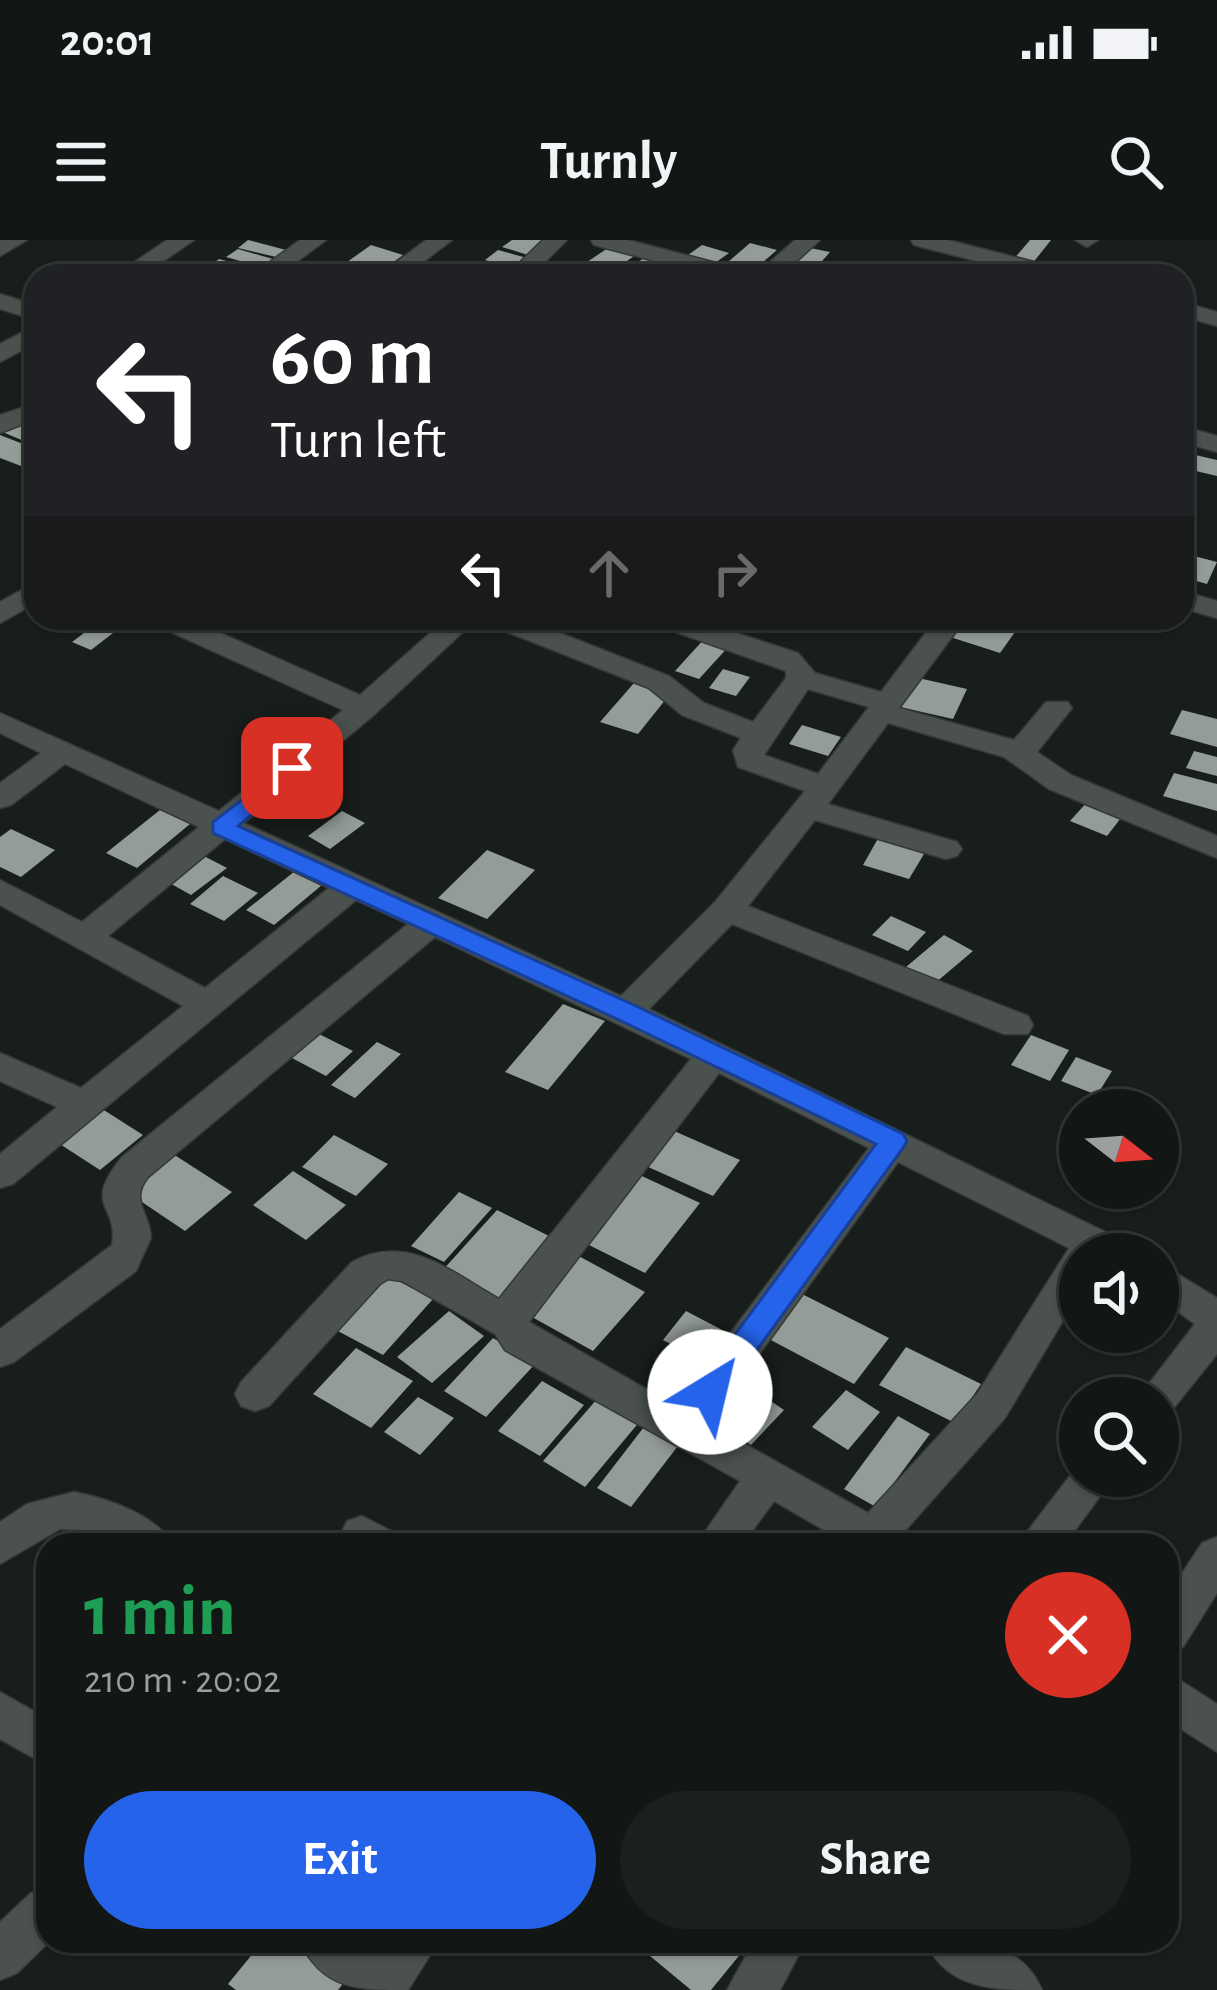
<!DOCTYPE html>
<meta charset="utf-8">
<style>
body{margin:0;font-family:"Alegreya Sans",sans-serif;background:#1b1f1d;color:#f1f3f6;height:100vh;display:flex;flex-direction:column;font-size:45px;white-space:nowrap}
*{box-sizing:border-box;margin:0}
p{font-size:39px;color:#9c9fa0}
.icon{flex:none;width:66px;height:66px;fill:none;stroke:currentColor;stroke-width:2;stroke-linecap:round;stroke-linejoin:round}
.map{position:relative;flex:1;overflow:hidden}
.panel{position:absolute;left:36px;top:1293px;width:1143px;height:420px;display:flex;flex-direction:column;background:#121614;border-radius:36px;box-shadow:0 3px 9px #0004,0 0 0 3px #313534}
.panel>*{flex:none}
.banner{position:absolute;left:24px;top:24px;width:1170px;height:366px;border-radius:36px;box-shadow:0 3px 9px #0004,0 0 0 3px #313534;background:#202124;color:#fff;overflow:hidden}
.needle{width:78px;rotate:107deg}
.controls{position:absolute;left:1059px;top:849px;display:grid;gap:24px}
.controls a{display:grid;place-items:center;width:120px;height:120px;border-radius:50%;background:#121614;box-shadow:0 3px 9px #0004,0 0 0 3px #313534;font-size:60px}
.pin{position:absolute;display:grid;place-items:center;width:102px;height:102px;color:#fff;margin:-51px;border-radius:24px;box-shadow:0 6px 18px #0006}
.me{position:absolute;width:132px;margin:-66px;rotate:36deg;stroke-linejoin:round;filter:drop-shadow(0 0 9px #0008)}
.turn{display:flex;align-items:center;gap:42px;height:252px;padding:0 48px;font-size:54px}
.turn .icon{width:156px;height:156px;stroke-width:2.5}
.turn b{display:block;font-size:84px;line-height:102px}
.lanes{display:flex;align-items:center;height:114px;padding:0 48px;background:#0003;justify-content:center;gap:60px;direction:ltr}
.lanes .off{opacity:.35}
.round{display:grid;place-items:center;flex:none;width:126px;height:126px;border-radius:63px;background:#1b1f1d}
.head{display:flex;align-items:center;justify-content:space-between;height:204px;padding:0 48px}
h1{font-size:72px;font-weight:600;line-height:90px;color:#1e9e55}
.action{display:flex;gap:24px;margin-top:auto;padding:24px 48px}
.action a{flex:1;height:138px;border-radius:72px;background:#2563eb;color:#fff;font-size:48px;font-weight:600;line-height:138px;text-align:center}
.action a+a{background:#1b1f1d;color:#f1f3f6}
.status{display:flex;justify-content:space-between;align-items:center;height:84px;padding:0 60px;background:#121614;direction:ltr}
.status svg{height:33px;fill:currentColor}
header{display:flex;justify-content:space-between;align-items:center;height:156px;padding:0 48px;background:#121614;font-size:54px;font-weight:600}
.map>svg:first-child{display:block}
.building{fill:#949c97}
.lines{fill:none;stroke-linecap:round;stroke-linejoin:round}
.minor-casing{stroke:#343936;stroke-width:3}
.minor{fill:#4b524e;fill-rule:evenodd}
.route{fill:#2563eb;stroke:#184099;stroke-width:3}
</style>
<div class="status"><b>20:01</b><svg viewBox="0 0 49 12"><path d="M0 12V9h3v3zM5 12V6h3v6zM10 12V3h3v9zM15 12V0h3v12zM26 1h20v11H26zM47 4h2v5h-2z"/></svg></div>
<header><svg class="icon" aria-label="menu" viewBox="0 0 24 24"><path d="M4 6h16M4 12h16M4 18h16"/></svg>Turnly<svg class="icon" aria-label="search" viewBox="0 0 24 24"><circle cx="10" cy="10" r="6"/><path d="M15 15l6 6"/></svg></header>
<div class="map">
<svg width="1217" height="1750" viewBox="0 0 1217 1750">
<rect width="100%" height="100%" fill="#181e1b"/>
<g class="building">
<polygon points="248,0 286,10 276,17 238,8"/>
<polygon points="512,0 549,0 528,15 502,7"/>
<polygon points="1030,0 1051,0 1032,24 1013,20"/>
<polygon points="750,3 777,10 755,29 728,22"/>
<polygon points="614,4 640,12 614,30 587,22"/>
<polygon points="371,5 403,15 374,36 348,28 347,22"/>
<polygon points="702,5 729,13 715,23 688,15"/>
<polygon points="805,7 830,12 816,28 791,23"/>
<polygon points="238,9 273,19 261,27 226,17"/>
<polygon points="498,10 527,18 513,28 485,20"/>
<polygon points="647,16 671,24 653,36 626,30"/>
<polygon points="219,19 257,29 248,36 197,35"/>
<polygon points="16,181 36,189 36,206 0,191"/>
<polygon points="0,195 36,209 36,217 21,226 0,218"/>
<polygon points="1191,214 1217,220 1217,236 1183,228"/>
<polygon points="1194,316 1217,322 1207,344 1182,337"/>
<polygon points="104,378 126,383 91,410 72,402"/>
<polygon points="958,378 969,378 1015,392 1000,413 944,395"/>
<polygon points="706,397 730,405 699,439 675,431"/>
<polygon points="723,429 750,437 736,456 709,448"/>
<polygon points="914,437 967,449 953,479 900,467"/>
<polygon points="634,443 670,454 638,494 600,482"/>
<polygon points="1182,470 1217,479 1217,507 1170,494"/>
<polygon points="802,485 841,497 828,516 789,504"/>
<polygon points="1194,511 1217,517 1217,536 1186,528"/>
<polygon points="1174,533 1217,544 1217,571 1163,556"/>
<polygon points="1088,561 1124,574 1107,596 1070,581"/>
<polygon points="160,570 190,584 137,628 106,613"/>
<polygon points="342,571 365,583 330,609 308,596"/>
<polygon points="11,589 55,610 21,637 0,627 0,597"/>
<polygon points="880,595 927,609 909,639 863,625"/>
<polygon points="487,610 535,630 487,679 438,658"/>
<polygon points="202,615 227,628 191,655 166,641"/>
<polygon points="295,631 322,645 274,685 246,670"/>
<polygon points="223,636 258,653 224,681 190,664"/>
<polygon points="891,676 926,692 908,711 872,695"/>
<polygon points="944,695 973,711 934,744 906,727"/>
<polygon points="563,764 605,781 548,850 505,832"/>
<polygon points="317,793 353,811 326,836 290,817"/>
<polygon points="1031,795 1069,810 1050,841 1011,825"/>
<polygon points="377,802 401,814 355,858 331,845"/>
<polygon points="1076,817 1112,831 1097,855 1061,841"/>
<polygon points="96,865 143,895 100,930 52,899"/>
<polygon points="665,887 740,920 713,956 637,922"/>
<polygon points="334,895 388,924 356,956 302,927"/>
<polygon points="173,914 232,952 185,991 127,952"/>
<polygon points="293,931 346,965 306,1000 253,965"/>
<polygon points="631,931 700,963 645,1033 575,998"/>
<polygon points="459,952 492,968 444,1022 411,1006"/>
<polygon points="497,970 561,1002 506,1067 441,1032"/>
<polygon points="575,1014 645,1052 593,1111 523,1072"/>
<polygon points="383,1033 433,1059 383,1115 334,1089"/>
<polygon points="802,1054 889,1098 854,1144 767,1098"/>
<polygon points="449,1071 484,1096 432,1143 397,1117"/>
<polygon points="686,1071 726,1092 703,1121 663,1100"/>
<polygon points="493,1098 536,1123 486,1177 444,1151"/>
<polygon points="906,1107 981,1144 955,1183 879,1145"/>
<polygon points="356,1108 413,1141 371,1188 313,1154"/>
<polygon points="738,1139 784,1170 751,1205 705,1173"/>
<polygon points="542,1141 584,1165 540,1216 498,1191"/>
<polygon points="605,1150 646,1174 585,1247 543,1221"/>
<polygon points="846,1150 880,1172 848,1210 812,1187"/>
<polygon points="418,1157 454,1178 420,1215 384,1192"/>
<polygon points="898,1176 930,1194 876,1267 844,1249"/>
<polygon points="647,1183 681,1202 631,1267 597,1248"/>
<polygon points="263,1701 305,1701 350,1735 338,1750 236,1750 228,1744"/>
<polygon points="632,1701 751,1701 711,1750 691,1750"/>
</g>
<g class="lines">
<defs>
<g id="minor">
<polygon points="0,0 27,0 0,16"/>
<polygon points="167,0 194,0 142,36 114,36"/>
<polygon points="300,0 326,0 278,36 251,36"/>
<polygon points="426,0 452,0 405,36 378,36"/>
<polygon points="543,0 567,0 531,36 506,36"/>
<polygon points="591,0 628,0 747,31 751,36 712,36 594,5"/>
<polygon points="795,0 820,0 780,36 754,36"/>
<polygon points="911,0 948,0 1069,31 1073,36 1034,36 914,5"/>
<polygon points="1075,0 1098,0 1087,7"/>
<polygon points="0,54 36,65 36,80 0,69"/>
<polygon points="1182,62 1217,72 1217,86 1182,76"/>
<polygon points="36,85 36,103 0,122 0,104"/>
<polygon points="36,163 36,179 0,193 0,175"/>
<polygon points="1182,186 1217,196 1217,212 1182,202"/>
<polygon points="36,342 36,363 0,383 0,362"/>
<polygon points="1182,351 1217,361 1217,378 1182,368"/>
<path d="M149,378H187L360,455L447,378H478L375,474L244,583L621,756L715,662L805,551L738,527L733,510L741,498L682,475L649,448L487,384L483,378H522L669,436L704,463L753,482L786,438V431L653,384L649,378H691L798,413L815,433L881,452L937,378H966L899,468L1014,500L1046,462H1068L1072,468L1037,512L1071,535L1217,596V618L1049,549L1004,517L888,483L828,564L957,602L962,609L957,616L946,619L815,580L748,666L1028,776L1033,785L1028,794H1004L732,684L649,769L1130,1004L1136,1014H1080V1052L1005,1178L903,1293L908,1305H850L774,1261L742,1305H696L740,1241L505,1110L495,1094L402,1041L388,1039L380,1044L269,1166L255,1171L241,1166L235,1154L241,1142L352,1022C407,992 451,1032 499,1059L691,819L435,697L148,937C129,960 150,973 151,998L136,1031L14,1122L0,1127V1089L112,1005C119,963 81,968 122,917L408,684L356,660L13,944L0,948V914L57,867L0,841V813L81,848L183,766L0,665V640L82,682L199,587L65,524L11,565L0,568V543L41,513L0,493V473L219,571L343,470L153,384ZM808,449L869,467L818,534L764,515ZM225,599L329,648L205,748L108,696ZM719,833L869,908L676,1166L529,1082ZM898,922L1069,1008L977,1154L868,1273L709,1184Z"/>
<polygon points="1158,1022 1217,1058 1217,1114 1172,1170 1158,1175 1158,1158 1138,1158 1195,1084 1158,1057"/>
<polygon points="1079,1224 1080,1236 1115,1236 1064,1305 1017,1305"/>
<path d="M74,1252C106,1258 158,1275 172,1305H114L85,1290L60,1289L0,1324V1282L27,1264Z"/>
<polygon points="362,1276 393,1292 399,1305 346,1305 341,1294 347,1281"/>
<polygon points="1217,1297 1217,1353 1183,1407 1167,1413 1167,1356 1202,1303"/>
<polygon points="1167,1432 1217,1464 1217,1512 1167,1480"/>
<polygon points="0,1452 48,1479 48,1526 0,1499"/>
<polygon points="48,1646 50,1701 17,1733 0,1740 0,1682 31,1653"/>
<path d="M300,1701H363L376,1711L384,1701H439L408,1750C359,1750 322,1750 300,1701Z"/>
<polygon points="754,1701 806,1701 780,1750 727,1750"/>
<path d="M925,1701C971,1701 1021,1700 1042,1750C994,1750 947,1750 925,1701Z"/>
</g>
</defs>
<use href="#minor" class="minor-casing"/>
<use href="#minor" class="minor"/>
</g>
<polygon class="route" points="292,521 304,528 301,533 238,586 634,765 903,894 907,901 903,908 720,1161 710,1164 699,1161 694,1152 699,1143 876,904 615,778 213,593 213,582"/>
</svg>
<div class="controls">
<a><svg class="needle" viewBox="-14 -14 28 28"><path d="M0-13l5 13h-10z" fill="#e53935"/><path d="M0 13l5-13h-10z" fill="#9c9fa0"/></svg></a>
<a><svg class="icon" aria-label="sound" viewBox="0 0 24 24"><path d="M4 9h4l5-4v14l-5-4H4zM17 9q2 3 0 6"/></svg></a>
<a><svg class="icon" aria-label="search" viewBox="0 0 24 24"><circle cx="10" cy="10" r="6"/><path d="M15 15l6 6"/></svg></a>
</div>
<div class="pin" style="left:292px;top:528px;background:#d93025"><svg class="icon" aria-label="arrive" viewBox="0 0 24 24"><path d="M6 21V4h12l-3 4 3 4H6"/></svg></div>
<svg class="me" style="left:710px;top:1152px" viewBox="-20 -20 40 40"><circle r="19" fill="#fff"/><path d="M0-13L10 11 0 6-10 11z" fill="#2563eb"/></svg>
<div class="banner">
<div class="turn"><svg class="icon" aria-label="left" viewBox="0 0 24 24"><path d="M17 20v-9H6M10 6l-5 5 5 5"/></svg><div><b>60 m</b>Turn left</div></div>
<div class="lanes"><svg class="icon" aria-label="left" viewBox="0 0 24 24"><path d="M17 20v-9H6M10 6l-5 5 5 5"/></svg><svg class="icon off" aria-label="ahead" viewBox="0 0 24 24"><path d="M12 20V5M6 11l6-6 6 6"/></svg><svg class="icon off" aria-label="right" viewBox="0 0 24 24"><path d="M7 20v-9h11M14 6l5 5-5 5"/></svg></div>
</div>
<section class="panel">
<div class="head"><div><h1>1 min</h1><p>210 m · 20:02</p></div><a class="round" style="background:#d93025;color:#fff"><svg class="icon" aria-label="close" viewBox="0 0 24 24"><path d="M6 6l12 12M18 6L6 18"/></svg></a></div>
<div class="action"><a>Exit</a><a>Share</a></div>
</section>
</div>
